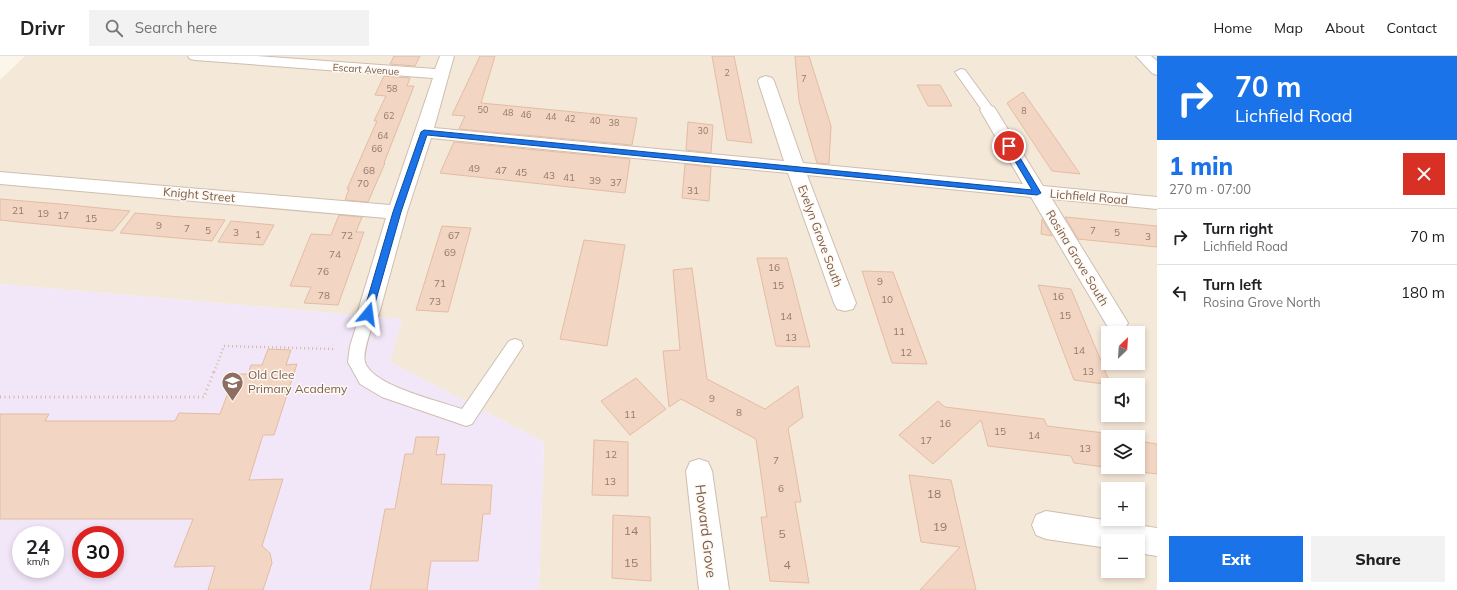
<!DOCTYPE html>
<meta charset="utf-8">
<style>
body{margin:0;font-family:Mulish,sans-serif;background:#f2f2f2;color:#202124;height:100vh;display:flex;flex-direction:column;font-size:15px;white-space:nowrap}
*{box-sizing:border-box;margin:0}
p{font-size:13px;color:#757577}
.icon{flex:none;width:22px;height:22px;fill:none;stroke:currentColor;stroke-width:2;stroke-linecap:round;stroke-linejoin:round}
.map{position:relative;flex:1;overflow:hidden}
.panel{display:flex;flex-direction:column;background:#fff;width:300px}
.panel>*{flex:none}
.top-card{background:#1a73e8;color:#fff;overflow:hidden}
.needle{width:26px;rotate:25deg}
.buttons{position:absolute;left:1101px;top:270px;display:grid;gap:8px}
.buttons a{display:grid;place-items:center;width:44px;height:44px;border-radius:0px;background:#fff;box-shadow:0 2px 6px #0003;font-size:20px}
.speed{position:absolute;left:12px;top:470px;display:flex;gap:8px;font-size:20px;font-weight:700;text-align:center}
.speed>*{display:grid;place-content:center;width:52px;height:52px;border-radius:50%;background:#fff;box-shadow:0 2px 6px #0003;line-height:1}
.speed small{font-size:10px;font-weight:400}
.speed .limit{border:6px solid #d22;background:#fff;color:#111}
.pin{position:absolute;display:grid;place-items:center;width:34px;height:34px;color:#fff;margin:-17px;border:2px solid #fff;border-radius:50%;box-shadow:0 1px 4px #0007}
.me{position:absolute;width:44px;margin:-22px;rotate:16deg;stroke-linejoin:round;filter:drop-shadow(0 0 3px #0008)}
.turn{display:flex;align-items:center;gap:14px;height:84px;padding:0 12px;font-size:18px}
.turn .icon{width:52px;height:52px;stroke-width:2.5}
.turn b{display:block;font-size:28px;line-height:34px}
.round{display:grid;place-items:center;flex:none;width:42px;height:42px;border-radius:0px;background:#f2f2f2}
.summary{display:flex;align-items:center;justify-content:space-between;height:68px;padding:0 12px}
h1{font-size:24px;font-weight:800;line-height:30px;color:#1a73e8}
.cta{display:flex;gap:8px;margin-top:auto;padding:8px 12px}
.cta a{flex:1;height:46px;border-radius:0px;background:#1a73e8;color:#fff;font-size:16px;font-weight:800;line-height:46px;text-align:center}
.cta a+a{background:#f2f2f2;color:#202124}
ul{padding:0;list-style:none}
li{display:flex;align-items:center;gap:12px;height:56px;padding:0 12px;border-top:1px solid #e0e0e0}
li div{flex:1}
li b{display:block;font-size:15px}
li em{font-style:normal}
header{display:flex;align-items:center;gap:24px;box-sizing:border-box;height:56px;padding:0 20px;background:#fff;border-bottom:1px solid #e0e0e0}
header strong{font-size:19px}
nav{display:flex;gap:22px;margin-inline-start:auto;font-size:14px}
.search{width:280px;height:36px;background:#f2f2f2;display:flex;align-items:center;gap:10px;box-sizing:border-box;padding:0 14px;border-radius:0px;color:#757577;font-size:15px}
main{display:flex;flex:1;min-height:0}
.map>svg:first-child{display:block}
.residential{fill:#f4e8d9;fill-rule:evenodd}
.education{fill:#f2e7f9;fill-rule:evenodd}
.building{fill:#f2d5c2;stroke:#e4bca3}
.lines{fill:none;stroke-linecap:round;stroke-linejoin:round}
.lane-casing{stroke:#cfbeaf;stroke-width:2}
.street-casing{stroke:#cfbeaf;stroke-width:2}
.secondary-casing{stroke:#d5c0af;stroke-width:2}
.path-far1{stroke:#d7b8a5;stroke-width:2.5;stroke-dasharray:1 3;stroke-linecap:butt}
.path{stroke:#d7b8a5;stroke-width:3;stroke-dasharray:1 3.5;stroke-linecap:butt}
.lane{fill:#fff;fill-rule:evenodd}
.street{fill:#fff;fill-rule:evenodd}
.secondary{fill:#fff;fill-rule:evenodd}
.route{fill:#1a73e8;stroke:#114b97}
.labels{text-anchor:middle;stroke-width:3;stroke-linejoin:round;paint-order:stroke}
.far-number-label{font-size:9px;fill:#967a6a}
.far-street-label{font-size:10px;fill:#785c4d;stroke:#fff9f1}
.number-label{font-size:10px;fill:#967a6a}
.street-label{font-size:12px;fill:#785c4d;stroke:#fff9f1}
.education-label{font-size:12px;fill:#785e54;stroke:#fff9f1;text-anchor:start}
.near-number-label{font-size:12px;fill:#967a6a}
.near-street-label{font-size:14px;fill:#785c4d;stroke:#fff9f1}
</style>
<header>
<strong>Drivr</strong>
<div class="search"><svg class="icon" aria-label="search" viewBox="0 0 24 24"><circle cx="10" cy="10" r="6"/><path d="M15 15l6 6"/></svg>Search here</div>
<nav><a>Home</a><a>Map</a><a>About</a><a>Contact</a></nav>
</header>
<main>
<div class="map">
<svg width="1157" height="534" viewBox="0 0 1157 534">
<rect width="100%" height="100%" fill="#fcf5ea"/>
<path class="residential" d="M25,0H1157V534H539L544,386L390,306L402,263L0,228V24ZM1108,277H1138V307H1108ZM1108,329H1138V359H1108ZM1108,381H1138V411H1108ZM1108,433H1138V463H1108ZM1108,485H1138V515H1108Z"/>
<path class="education" d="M0,228L402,263L390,306L544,386L539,534H0ZM21,479H55V513H21ZM81,479H115V513H81Z"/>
<g class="building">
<polygon points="394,0 420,0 415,10 390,8"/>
<polygon points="480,0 495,0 481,47 637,62 632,89 459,73 465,60 452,59"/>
<polygon points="712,0 734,0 752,87 727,84"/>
<polygon points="795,0 809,0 831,70 829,108 817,107 799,45"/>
<polygon points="384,20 410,22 407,30 414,30 384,107 385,107 368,146 345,144 349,133 347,133 377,65 374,65 386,40 375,39"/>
<polygon points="917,29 940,29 952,50 928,50"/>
<polygon points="1023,36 1056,83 1080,118 1052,115 1007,47"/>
<polygon points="688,66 713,69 711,97 686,94"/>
<polygon points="454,86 630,103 625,137 440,117"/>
<polygon points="685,108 711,111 709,145 682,142"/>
<polygon points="0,143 60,148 130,155 113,175 18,166 0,164"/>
<polygon points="135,157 181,161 225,164 212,185 120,177"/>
<polygon points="339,159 362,161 356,176 364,176 338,249 304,247 311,231 290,230 311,178 331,179"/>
<polygon points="1065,161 1157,170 1157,191 1078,183"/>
<polygon points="1042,163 1052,180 1041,178"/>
<polygon points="231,165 274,169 263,189 218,186"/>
<polygon points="442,170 471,172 448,256 416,254"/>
<polygon points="584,184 625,189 607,290 560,283"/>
<polygon points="757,202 787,202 810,291 776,290"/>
<polygon points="692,212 707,323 765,353 798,330 803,361 788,372 801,446 795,446 809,527 770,525 761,461 767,461 756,383 681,343 669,351 663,295 680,294 673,214"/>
<polygon points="862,215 893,216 927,308 892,307"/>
<polygon points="1038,229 1071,233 1111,329 1074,324"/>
<polygon points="268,293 291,294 286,309 297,308 274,379 263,379 249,424 283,423 262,490 270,497 272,507 263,534 208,534 215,510 174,511 193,463 0,463 0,358 49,358 45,365 175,365 179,357 220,358 235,318 248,318 251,309 262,309"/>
<polygon points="636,322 666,353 630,379 601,345"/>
<polygon points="938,345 945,351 1044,363 1047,370 1129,380 1108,381 1108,411 1138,411 1138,385 1157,388 1157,418 1074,407 1071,400 988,390 981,364 933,408 899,379"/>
<polygon points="416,381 439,381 436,399 445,398 441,428 492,429 490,458 483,458 478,505 431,505 427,534 370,534 385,453 395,453 405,398 413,398"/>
<polygon points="594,384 628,386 628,440 592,439"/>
<polygon points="909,419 951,424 976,534 920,534 960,491 921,486"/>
<polygon points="613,459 650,461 651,525 612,522"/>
</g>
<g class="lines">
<defs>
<g id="lane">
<polygon points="961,13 965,14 992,51 994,54 992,57 984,57 955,16"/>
<path d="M368,252L374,254L376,258C373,269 362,295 365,306C372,330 440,345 462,353L509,285L515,283L521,285L523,290L472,368L466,370L382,341L360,328L348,306L350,290L360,258L362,254Z"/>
</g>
<g id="street">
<polygon points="188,0 257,0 435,13 440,0 454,0 434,72 784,105 758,25 760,22 766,20 772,22 774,25 803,107 1023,128 980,54 982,51 988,49 994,51 996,54 1043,130 1157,141 1157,153 1052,143 1128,267 1125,273 1117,276 1109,273 1031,141 807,119 856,247 853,253 845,255 837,253 834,247 788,117 431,82 407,156 379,258 376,264 368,267 360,264 357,258 386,162 0,128 0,116 390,149 433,22 195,4 190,3"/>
<polygon points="699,403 708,406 712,415 729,534 699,534 686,415 690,406"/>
<polygon points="1046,455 1157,472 1157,500 1138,497 1138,485 1108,485 1108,492 1046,483 1036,479 1032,469 1036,459"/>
</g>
<polygon id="secondary" points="1136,0 1151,0 1157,5 1157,19 1152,17"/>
</defs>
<use href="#lane" class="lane-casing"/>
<use href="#street" class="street-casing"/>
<use href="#secondary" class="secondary-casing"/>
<polyline class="path-far1" points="214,316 224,290 335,293"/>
<polyline class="path" points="0,341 204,341 214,315"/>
<use href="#lane" class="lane"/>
<use href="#street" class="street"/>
<use href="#secondary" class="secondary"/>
</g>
<polygon class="route" points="424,74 1032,134 1006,90 1009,87 1013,90 1041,137 1037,139 427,79 401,156 372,258 368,262 363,258 393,156 421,76"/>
<defs>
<symbol id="school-pin" viewBox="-11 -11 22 30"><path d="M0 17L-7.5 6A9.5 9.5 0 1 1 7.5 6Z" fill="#8d6e63" stroke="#fff9f1"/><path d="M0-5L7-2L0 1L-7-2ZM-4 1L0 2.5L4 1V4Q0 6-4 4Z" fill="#fff"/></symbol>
</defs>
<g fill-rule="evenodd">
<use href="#school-pin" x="220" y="314" width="25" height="34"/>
</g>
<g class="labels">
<g class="far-number-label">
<text x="727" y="20">2</text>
<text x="804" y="26">7</text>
<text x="392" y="36">58</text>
<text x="483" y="57">50</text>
<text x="1024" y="58">8</text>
<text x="508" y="60">48</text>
<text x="526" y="62">46</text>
<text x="389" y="63">62</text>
<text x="551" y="64">44</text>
<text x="570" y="66">42</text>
<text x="595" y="68">40</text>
<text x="614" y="70">38</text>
<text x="703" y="78">30</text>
<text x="383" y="83">64</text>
<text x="377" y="96">66</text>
</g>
<g class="far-street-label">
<text transform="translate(366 13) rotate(4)" y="4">Escart Avenue</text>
</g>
<g class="number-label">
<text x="474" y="116">49</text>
<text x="369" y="118">68</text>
<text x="501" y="118">47</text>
<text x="521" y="120">45</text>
<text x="549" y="123">43</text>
<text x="569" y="125">41</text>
<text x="595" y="128">39</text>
<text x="616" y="130">37</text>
<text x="363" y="131">70</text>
<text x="693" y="138">31</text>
<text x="18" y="158">21</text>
<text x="43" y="161">19</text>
<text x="63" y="163">17</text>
<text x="91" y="166">15</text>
<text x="159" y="173">9</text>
<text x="187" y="176">7</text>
<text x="208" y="178">5</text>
<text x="1093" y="178">7</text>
<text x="236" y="180">3</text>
<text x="1117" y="180">5</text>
<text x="258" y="182">1</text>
<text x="347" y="183">72</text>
<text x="454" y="183">67</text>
<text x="1148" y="184">3</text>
<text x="450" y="200">69</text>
<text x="335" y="202">74</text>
<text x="774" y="215">16</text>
<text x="323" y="219">76</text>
<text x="880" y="229">9</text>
<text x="440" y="231">71</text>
<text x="778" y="233">15</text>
<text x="324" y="243">78</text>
<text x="1058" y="244">16</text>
<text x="887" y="247">10</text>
<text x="435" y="249">73</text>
<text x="1065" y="263">15</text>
<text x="786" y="264">14</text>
<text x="899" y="279">11</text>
<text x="791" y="285">13</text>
<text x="1079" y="298">14</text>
<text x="906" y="300">12</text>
<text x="1088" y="319">13</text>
<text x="712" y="346">9</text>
<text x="739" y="360">8</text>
<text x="630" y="362">11</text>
<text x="945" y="371">16</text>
<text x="1000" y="379">15</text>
<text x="1034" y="383">14</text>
<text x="926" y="388">17</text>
<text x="1085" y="396">13</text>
<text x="611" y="402">12</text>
<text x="776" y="408">7</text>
<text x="610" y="429">13</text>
<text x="781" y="436">6</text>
</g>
<g class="street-label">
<text transform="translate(199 139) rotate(5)" y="4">Knight Street</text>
<text transform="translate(1089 141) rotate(5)" y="4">Lichfield Road</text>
<text transform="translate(820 180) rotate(70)" y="4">Evelyn Grove South</text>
<text transform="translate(1077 202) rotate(59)" y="4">Rosina Grove South</text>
</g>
<g class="education-label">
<text x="248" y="323">Old Clee<tspan x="248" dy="14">Primary Academy</tspan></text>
</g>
<g class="near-number-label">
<text x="934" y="442">18</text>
<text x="940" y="475">19</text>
<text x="631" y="479">14</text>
<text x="782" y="482">5</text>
<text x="631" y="511">15</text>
<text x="787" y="513">4</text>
</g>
<g class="near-street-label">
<text transform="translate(706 475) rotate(83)" y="5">Howard Grove</text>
</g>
</g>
</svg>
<div class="buttons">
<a><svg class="needle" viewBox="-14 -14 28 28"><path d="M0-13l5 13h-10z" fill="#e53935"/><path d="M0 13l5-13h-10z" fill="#757577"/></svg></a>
<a><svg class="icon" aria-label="sound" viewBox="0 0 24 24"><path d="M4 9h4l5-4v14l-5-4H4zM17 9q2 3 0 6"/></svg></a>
<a><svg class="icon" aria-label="layers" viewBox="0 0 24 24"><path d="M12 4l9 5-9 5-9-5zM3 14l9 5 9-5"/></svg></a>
<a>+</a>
<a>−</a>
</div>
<div class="speed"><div>24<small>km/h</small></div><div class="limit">30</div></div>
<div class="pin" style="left:1009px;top:90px;background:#d93025"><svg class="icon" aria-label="arrive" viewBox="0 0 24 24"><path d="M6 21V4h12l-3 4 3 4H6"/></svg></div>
<svg class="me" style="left:368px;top:258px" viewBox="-20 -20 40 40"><path d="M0-17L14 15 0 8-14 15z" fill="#1a73e8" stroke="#fff" stroke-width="4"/></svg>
</div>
<section class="panel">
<div class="top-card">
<div class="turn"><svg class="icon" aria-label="right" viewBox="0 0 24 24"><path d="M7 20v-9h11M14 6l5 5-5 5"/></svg><div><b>70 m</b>Lichfield Road</div></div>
</div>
<div class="summary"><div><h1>1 min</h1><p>270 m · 07:00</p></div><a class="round" style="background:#d93025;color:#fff"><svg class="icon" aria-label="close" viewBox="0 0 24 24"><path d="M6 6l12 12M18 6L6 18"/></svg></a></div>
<ul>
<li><svg class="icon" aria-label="right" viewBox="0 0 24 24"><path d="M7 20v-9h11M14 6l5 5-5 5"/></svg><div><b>Turn right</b><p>Lichfield Road</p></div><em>70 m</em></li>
<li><svg class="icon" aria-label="left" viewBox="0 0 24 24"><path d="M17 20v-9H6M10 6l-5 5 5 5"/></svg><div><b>Turn left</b><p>Rosina Grove North</p></div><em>180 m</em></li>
</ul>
<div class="cta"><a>Exit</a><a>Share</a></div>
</section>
</main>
